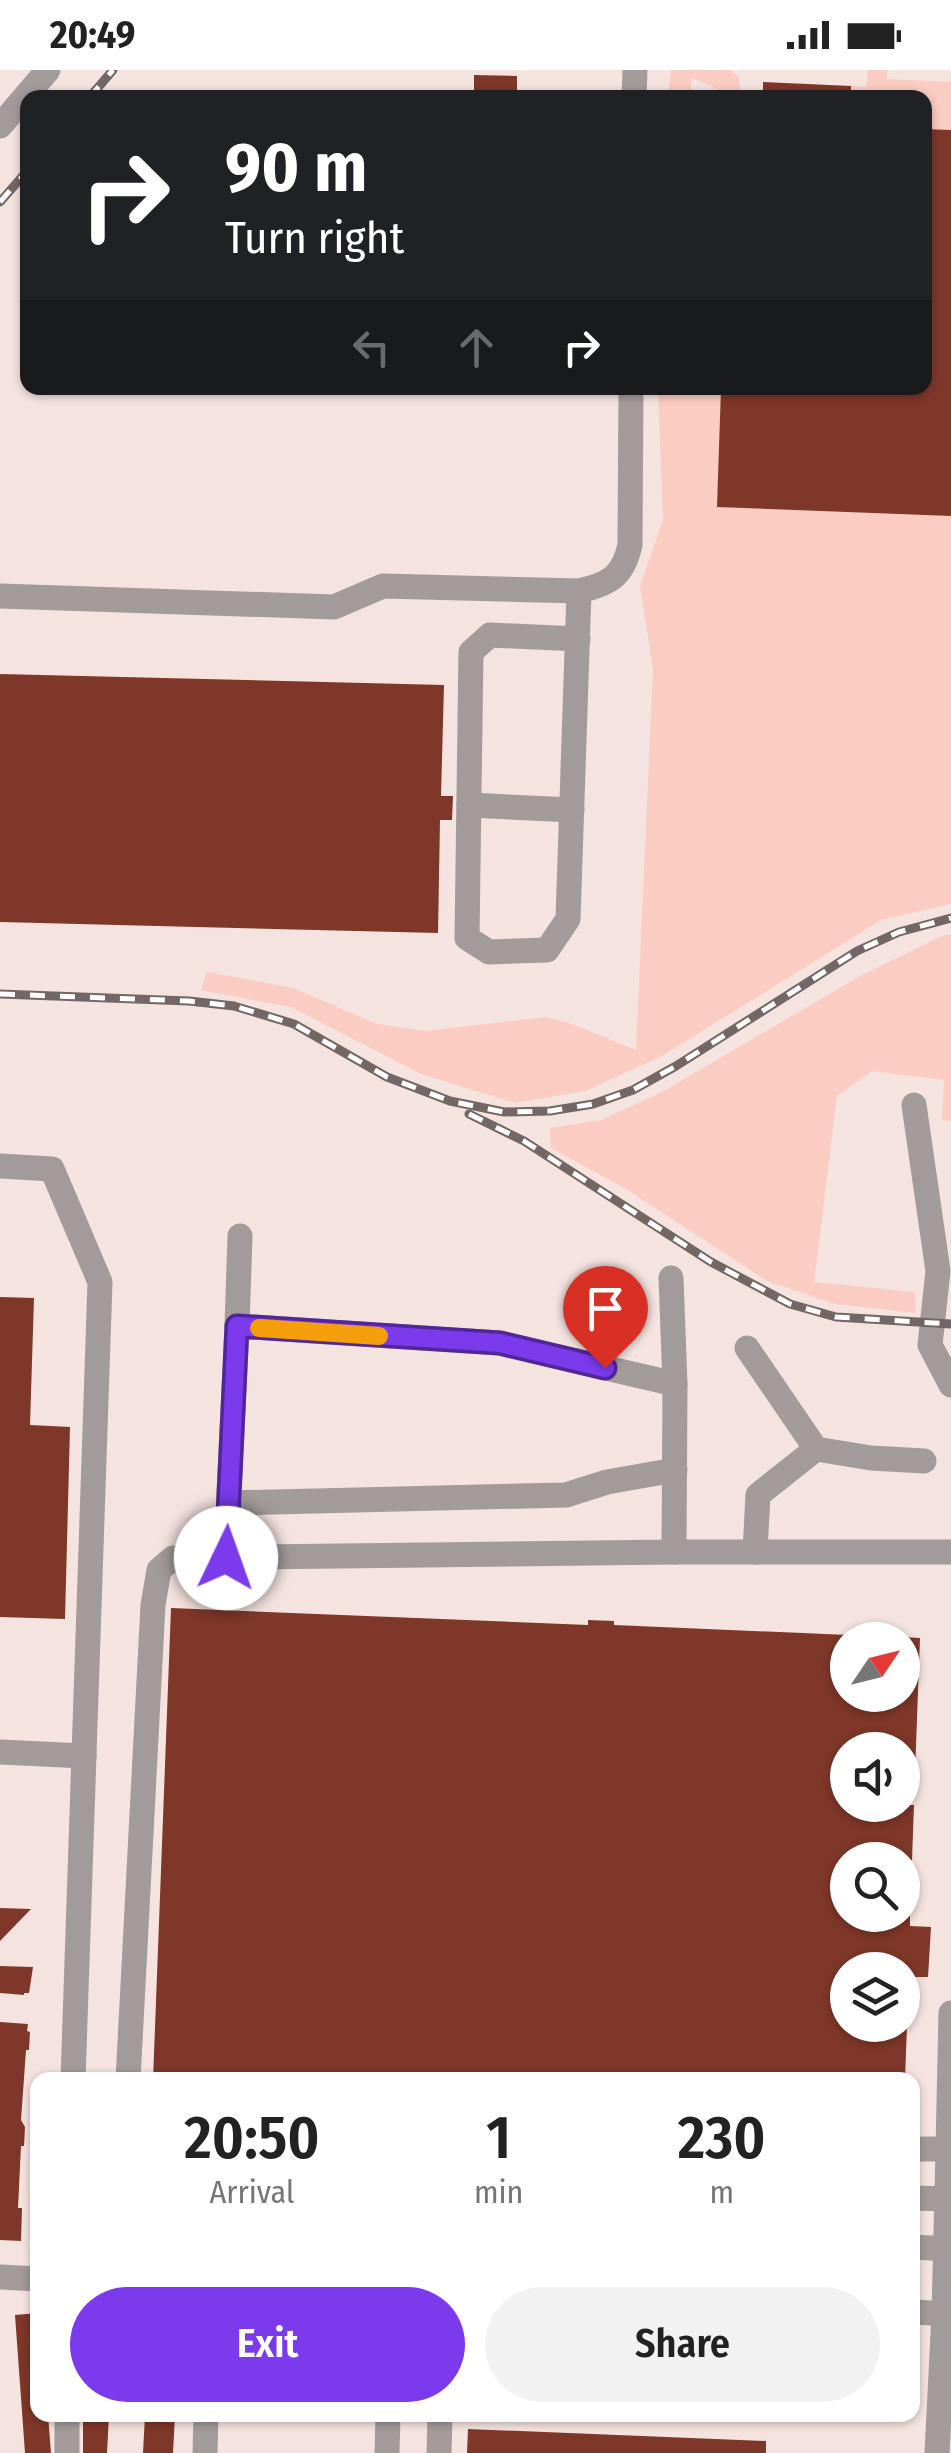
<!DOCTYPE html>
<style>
body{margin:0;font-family:"Fira Sans Condensed",sans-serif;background:#f2f2f2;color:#222;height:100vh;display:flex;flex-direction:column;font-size:38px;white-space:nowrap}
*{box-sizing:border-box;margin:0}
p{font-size:32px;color:#767676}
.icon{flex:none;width:55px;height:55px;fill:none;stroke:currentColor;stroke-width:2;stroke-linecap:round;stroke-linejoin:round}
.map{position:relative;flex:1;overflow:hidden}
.sheet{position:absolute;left:30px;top:2002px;width:890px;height:350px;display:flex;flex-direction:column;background:#fff;border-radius:20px;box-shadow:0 2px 8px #0004}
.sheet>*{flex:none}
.top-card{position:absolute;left:20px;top:20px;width:912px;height:305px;border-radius:20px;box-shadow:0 2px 8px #0004;background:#202124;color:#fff;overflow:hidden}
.needle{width:65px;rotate:55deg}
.tools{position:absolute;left:830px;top:1552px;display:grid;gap:20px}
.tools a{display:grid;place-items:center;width:90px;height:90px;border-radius:50%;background:#fff;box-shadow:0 2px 8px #0004;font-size:50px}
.pin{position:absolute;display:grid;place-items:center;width:85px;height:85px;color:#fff;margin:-102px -42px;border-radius:50% 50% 50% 0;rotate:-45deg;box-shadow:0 0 10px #0007}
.pin .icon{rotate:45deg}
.me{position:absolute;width:110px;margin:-55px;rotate:3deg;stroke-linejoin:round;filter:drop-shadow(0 0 8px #0008)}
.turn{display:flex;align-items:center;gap:35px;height:210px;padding:0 40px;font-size:45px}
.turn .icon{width:130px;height:130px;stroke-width:2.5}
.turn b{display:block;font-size:70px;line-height:85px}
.lanes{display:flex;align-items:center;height:95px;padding:0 40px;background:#0003;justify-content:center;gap:50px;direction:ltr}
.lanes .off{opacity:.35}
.eta{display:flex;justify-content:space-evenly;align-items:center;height:170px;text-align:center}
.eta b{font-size:60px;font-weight:600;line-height:70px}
.cta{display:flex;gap:20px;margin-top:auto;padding:20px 40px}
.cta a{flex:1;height:115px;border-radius:60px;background:#7c3aed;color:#fff;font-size:40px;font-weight:600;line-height:115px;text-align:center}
.cta a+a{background:#f2f2f2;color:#222}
.status{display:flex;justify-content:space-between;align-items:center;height:70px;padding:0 50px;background:#fff;direction:ltr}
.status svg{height:28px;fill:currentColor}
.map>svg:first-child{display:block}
.green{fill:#fbccc1}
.building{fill:#7e3728}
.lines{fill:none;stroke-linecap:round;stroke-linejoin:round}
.minor{stroke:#a29b99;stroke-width:25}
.rail-casing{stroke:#726765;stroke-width:9}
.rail{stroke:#fff;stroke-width:5;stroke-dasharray:15;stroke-linecap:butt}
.route-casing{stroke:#51269a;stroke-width:25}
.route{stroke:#7c3aed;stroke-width:18}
.slow{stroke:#f59e0b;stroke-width:18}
</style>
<div class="status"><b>20:49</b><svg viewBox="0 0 49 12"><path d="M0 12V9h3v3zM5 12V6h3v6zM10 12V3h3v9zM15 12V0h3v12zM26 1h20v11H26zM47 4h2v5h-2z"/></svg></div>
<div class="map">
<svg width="951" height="2383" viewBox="0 0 951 2383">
<rect width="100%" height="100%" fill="#f5e3df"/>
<g class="green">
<polygon points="671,0 731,0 739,8 741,27 736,27 692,8 690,27 668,27"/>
<polygon points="868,0 887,0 887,9 951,12 951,60 925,59 925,28 847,28 847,16 866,17"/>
<polygon points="658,318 721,318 718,437 951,446 951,834 881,850 662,986 585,1021 515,1033 421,1004 291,937 201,920 207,902 293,918 377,954 426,961 547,947 572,954 636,980 653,599 640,516 663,450"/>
<polygon points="944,865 951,865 951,1051 942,1050 944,1010 872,1001 837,1026 814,1212 915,1222 916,1243 835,1234 767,1211 626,1119 551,1078 550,1058 601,1050 662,1022 862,905"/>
</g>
<g class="building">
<polygon points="474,5 517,6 517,26 474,26"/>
<polygon points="763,12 851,16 851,28 763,28"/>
<polygon points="925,59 951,60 951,446 717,437 721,318 925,318"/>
<polygon points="0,604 444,615 441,726 453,726 452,750 440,750 438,863 0,852"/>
<polygon points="0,1227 34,1228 30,1355 70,1357 65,1549 0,1547"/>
<polygon points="171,1538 588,1555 588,1550 614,1551 614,1555 848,1565 848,1625 902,1625 902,1567 920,1568 914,1729 902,1728 902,1680 848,1680 848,1735 914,1735 912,1790 848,1790 848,1845 910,1845 910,1856 931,1857 928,1907 902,1907 902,1900 848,1900 848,1955 907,1955 905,2010 153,2010"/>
<polygon points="0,1838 31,1839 0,1871"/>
<polygon points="0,1896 33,1897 29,1923 24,1923 24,1925 0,1923"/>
<polygon points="0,1952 28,1954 27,1961 30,1962 29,1980 26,1980 21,2050 25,2057 24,2076 21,2076 18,2138 22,2138 21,2171 0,2170"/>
<polygon points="38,2243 38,2345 48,2345 51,2383 25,2383 15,2245"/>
<polygon points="83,2345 109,2345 107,2383 83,2383"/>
<polygon points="145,2345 175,2345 173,2383 143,2383"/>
<polygon points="468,2359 766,2371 766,2383 467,2383"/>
</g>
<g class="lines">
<g class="minor">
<polyline points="634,28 635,0"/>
<polyline points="0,56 48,0"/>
<path d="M0,526L334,537L383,516L579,521C610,514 623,506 630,475L631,318"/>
<polyline points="578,569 490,565 471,582 467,868 489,882 547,880 568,849 579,521"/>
<polyline points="469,735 572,740"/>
<polyline points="914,1035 938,1201 930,1275 951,1315"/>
<polyline points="0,1096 52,1099 100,1212 73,2010"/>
<polyline points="240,1166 237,1256 499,1273 675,1314 674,1482"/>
<polyline points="671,1208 675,1314"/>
<polyline points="747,1278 816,1379 871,1388 924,1391"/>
<polyline points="229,1433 566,1425 607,1412 675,1400"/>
<polyline points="755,1482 758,1425 816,1379"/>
<polyline points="226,1487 237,1256"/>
<polyline points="0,1682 84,1686"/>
<polyline points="128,2010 153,1535 159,1500 173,1488 674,1482 951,1482"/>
<polyline points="912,2079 948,2079 951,1943"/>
<polyline points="912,2128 951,2129"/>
<polyline points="912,2177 951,2179"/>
<polyline points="0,2207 38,2209"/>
<polyline points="912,2242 951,2244"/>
<polyline points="67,2345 67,2383"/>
<polyline points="205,2383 206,2345"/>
<polyline points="387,2383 388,2345"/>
<polyline points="439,2383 440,2345"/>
<polyline points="937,2383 944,2244 948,2079 951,2079"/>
</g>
<defs>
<g id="rail">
<polyline points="89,28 113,0"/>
<polyline points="0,132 28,100"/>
<polyline points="0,924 189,931 234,936 294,954 387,1007 450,1031 504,1042 550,1041 593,1034 633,1020 676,996 857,881 899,862 951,848"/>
<polyline points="469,1044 524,1071 711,1192 790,1234 836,1247 951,1254"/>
</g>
</defs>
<use href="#rail" class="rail-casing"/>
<use href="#rail" class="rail"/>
</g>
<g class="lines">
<defs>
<polyline id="route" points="226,1488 237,1256 500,1273 605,1298"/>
</defs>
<use href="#route" class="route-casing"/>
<use href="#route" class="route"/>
<polyline class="slow" points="259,1258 379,1266"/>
</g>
</svg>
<div class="tools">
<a><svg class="needle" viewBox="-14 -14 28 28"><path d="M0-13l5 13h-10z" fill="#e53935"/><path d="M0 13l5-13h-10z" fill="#767676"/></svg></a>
<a><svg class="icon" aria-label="sound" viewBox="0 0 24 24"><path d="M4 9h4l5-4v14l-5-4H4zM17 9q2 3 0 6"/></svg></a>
<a><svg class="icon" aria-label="search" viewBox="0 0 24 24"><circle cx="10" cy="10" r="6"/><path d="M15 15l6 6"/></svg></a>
<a><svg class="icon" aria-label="layers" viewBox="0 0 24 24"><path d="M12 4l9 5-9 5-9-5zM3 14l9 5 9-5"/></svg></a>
</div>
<div class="pin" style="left:605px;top:1298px;background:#d93025"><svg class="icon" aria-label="arrive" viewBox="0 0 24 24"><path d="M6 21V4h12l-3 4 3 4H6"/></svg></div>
<svg class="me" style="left:226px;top:1488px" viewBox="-20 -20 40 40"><circle r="19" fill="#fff"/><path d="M0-13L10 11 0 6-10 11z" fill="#7c3aed"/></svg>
<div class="top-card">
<div class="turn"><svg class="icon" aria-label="right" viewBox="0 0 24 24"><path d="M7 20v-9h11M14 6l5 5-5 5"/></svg><div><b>90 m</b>Turn right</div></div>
<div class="lanes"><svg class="icon off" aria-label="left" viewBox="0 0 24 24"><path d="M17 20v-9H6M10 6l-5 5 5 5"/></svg><svg class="icon off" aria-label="ahead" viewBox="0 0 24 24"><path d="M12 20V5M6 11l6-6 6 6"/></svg><svg class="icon" aria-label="right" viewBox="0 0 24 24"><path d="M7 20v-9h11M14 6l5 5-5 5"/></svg></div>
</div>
<section class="sheet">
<div class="eta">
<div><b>20:50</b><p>Arrival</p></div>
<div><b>1</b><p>min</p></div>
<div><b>230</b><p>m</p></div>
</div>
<div class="cta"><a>Exit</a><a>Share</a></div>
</section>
</div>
